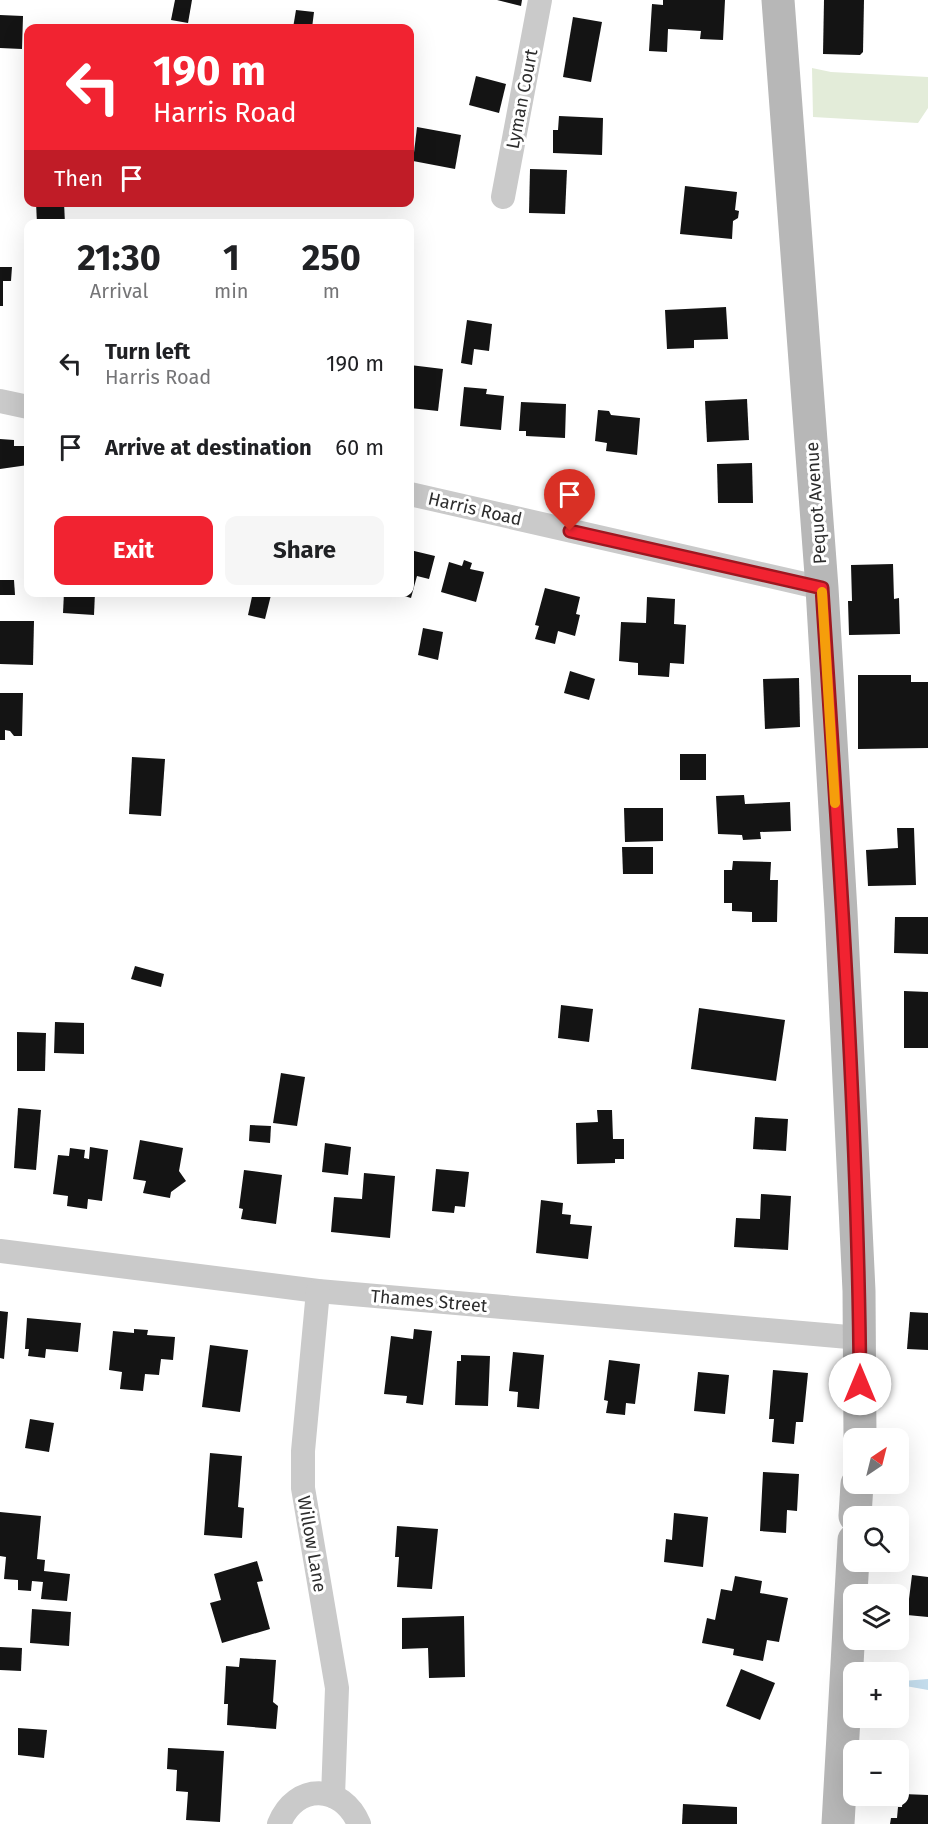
<!DOCTYPE html>
<meta charset="utf-8">
<style>
body{margin:0;font-family:"Fira Sans",sans-serif;background:#f6f6f6;color:#202124;height:100vh;display:flex;flex-direction:column;font-size:22px;white-space:nowrap}
*{box-sizing:border-box;margin:0}
p{font-size:20px;color:#757577}
.icon{flex:none;width:33px;height:33px;fill:none;stroke:currentColor;stroke-width:2;stroke-linecap:round;stroke-linejoin:round}
.map{position:relative;flex:1;overflow:hidden}
.details{position:absolute;left:24px;top:219px;width:390px;height:378px;display:flex;flex-direction:column;background:#fff;border-radius:12px;box-shadow:0 6px 24px #0002}
.details>*{flex:none}
.guide{position:absolute;left:24px;top:24px;width:390px;height:183px;border-radius:12px;box-shadow:0 6px 24px #0002;background:#f12331;color:#fff;overflow:hidden}
.needle{width:39px;rotate:35deg}
.tools{position:absolute;left:843px;top:1428px;display:grid;gap:12px}
.tools a{display:grid;place-items:center;width:66px;height:66px;border-radius:12px;background:#fff;box-shadow:0 6px 24px #0002;font-size:30px}
.pin{position:absolute;display:grid;place-items:center;width:51px;height:51px;color:#fff;margin:-62px -26px;border-radius:50% 50% 50% 0;rotate:-45deg;box-shadow:0 0 6px #0007}
.pin .icon{rotate:45deg}
.me{position:absolute;width:66px;margin:-33px;rotate:0deg;stroke-linejoin:round;filter:drop-shadow(0 0 4px #0008)}
.turn{display:flex;align-items:center;gap:21px;height:126px;padding:0 30px;font-size:27px}
.turn .icon{width:78px;height:78px;stroke-width:2.5}
.turn b{display:block;font-size:42px;line-height:51px}
.then{display:flex;align-items:center;height:57px;padding:0 30px;background:#0003;gap:12px;font-size:22px}
.eta{display:flex;justify-content:space-evenly;align-items:center;height:102px;text-align:center}
.eta b{font-size:36px;font-weight:700;line-height:42px}
.action{display:flex;gap:12px;margin-top:auto;padding:12px 30px}
.action a{flex:1;height:69px;border-radius:12px;background:#f12331;color:#fff;font-size:24px;font-weight:700;line-height:69px;text-align:center}
.action a+a{background:#f6f6f6;color:#202124}
ul{padding:0;list-style:none}
li{display:flex;align-items:center;gap:18px;height:84px;padding:0 30px}
li div{flex:1}
li b{display:block;font-size:22px}
li em{font-style:normal}
.map>svg:first-child{display:block}
.green{fill:#e3ecd9}
.water{fill:#c4dded}
.building{fill:#141414}
.lines{fill:none;stroke-linecap:round;stroke-linejoin:round}
.street{stroke:#cacaca;stroke-width:24}
.secondary{stroke:#b7b7b7;stroke-width:33}
.route-casing{stroke:#9d1720;stroke-width:15}
.route{stroke:#f12331;stroke-width:10}
.slow{stroke:#f59e0b;stroke-width:10}
.labels{text-anchor:middle;stroke-width:6;stroke-linejoin:round;paint-order:stroke}
.street-label{font-size:18px;fill:#2d2d2d;stroke:#fff}
</style>
<div class="map">
<svg width="928" height="1824" viewBox="0 0 928 1824">
<rect width="100%" height="100%" fill="#fff"/>
<polygon class="green" points="812,68 831,72 928,77 928,108 918,123 813,117"/>
<polygon class="water" points="928,1679 928,1690 900,1685 903,1681"/>
<g class="building">
<polygon points="175,0 192,0 188,23 171,20"/>
<polygon points="497,0 522,0 521,6"/>
<polygon points="663,0 725,0 723,40 700,39 701,31 668,29 667,52 649,51 652,4 663,5"/>
<polygon points="824,0 864,0 863,52 860,55 823,54"/>
<polygon points="296,10 314,12 312,28 293,28"/>
<polygon points="0,15 23,16 22,49 0,48"/>
<polygon points="573,17 602,22 591,82 563,77"/>
<polygon points="476,76 506,84 499,113 469,105"/>
<polygon points="559,116 603,118 602,155 553,153 553,130 558,130"/>
<polygon points="417,127 461,135 455,169 413,161"/>
<polygon points="530,169 567,170 565,214 529,213"/>
<polygon points="685,186 737,192 735,210 739,211 738,218 733,221 732,239 680,234"/>
<polygon points="36,202 64,202 65,224 37,224"/>
<polygon points="0,267 12,267 11,281 3,281 3,306 0,306"/>
<polygon points="726,307 728,339 694,340 694,348 667,349 665,310"/>
<polygon points="467,320 492,324 489,351 474,349 472,365 461,363"/>
<polygon points="410,365 443,369 438,411 410,408"/>
<polygon points="464,387 487,389 486,394 504,396 501,430 460,426"/>
<polygon points="747,399 749,440 707,442 705,401"/>
<polygon points="521,402 566,404 565,438 526,436 526,431 519,431"/>
<polygon points="598,410 609,411 611,415 640,418 637,455 606,451 607,443 595,441"/>
<polygon points="0,439 14,440 14,446 28,446 28,465 0,469"/>
<polygon points="752,463 753,503 718,503 717,464"/>
<polygon points="410,550 435,556 429,579 417,576 411,598 394,593 410,592"/>
<polygon points="464,560 472,563 470,569 484,572 476,602 441,592 449,562 462,566"/>
<polygon points="893,564 894,599 899,598 900,634 849,635 848,601 852,601 851,565"/>
<polygon points="0,580 14,580 15,595 0,595"/>
<polygon points="545,588 580,597 576,614 580,615 575,636 558,631 555,644 535,639 539,626 535,625"/>
<polygon points="64,592 95,592 94,615 63,613"/>
<polygon points="253,592 271,595 265,619 248,615"/>
<polygon points="647,597 675,599 674,624 686,625 684,664 670,663 669,677 638,675 638,663 619,661 621,622 646,623"/>
<polygon points="0,621 34,621 33,665 0,664"/>
<polygon points="423,628 443,632 438,660 418,655"/>
<polygon points="570,671 595,679 589,700 564,693"/>
<polygon points="858,675 911,675 911,682 928,682 928,748 858,749"/>
<polygon points="799,678 800,727 765,729 763,679"/>
<polygon points="0,693 23,693 22,736 14,736 10,731 5,730 5,740 0,740"/>
<rect x="680" y="754" width="26" height="26"/>
<polygon points="132,757 165,759 161,816 129,814"/>
<polygon points="744,795 745,804 790,802 791,831 760,832 761,839 743,840 742,835 718,834 716,796"/>
<polygon points="624,808 663,808 663,841 625,842"/>
<polygon points="897,828 914,828 916,885 868,886 866,850 898,848"/>
<polygon points="622,847 653,847 653,874 623,874"/>
<polygon points="733,861 771,862 770,880 778,880 777,922 752,922 752,912 732,911 732,903 724,903 724,870 732,870"/>
<polygon points="895,917 928,917 928,954 894,953"/>
<polygon points="135,966 164,974 161,987 131,979"/>
<polygon points="904,991 928,992 928,1048 904,1048"/>
<polygon points="561,1005 593,1009 589,1042 558,1038"/>
<polygon points="699,1008 785,1020 776,1081 691,1069"/>
<polygon points="55,1022 84,1023 84,1054 54,1053"/>
<polygon points="17,1032 46,1033 45,1071 17,1071"/>
<polygon points="281,1073 305,1077 297,1126 273,1123"/>
<polygon points="18,1108 41,1110 36,1170 14,1168"/>
<polygon points="597,1110 612,1110 613,1139 624,1139 624,1159 615,1159 615,1163 577,1164 576,1123 598,1122"/>
<polygon points="755,1117 788,1119 786,1151 753,1149"/>
<polygon points="250,1125 271,1126 270,1143 249,1141"/>
<polygon points="140,1140 183,1148 179,1171 186,1181 171,1192 170,1198 143,1193 146,1181 133,1179"/>
<polygon points="325,1143 351,1147 348,1175 322,1172"/>
<polygon points="90,1147 108,1150 102,1201 88,1199 87,1209 67,1206 68,1196 53,1194 58,1155 69,1156 70,1148 85,1150 84,1158 89,1159"/>
<polygon points="436,1169 469,1172 465,1207 455,1206 454,1213 432,1211"/>
<polygon points="244,1170 282,1175 276,1224 241,1219 243,1209 239,1208"/>
<polygon points="364,1173 395,1176 390,1238 331,1232 334,1197 362,1199"/>
<polygon points="761,1194 791,1196 788,1250 734,1247 736,1218 760,1219"/>
<polygon points="541,1200 563,1203 562,1214 571,1215 570,1224 592,1226 588,1259 536,1253"/>
<polygon points="0,1311 8,1312 4,1359 0,1358"/>
<polygon points="910,1312 928,1313 928,1350 907,1349"/>
<polygon points="27,1318 81,1323 78,1352 46,1349 45,1358 28,1356 29,1349 25,1349"/>
<polygon points="134,1329 148,1330 147,1335 175,1337 173,1360 161,1359 159,1375 145,1374 143,1391 120,1389 122,1372 109,1370 113,1331 134,1333"/>
<polygon points="414,1329 432,1331 423,1405 406,1403 407,1396 384,1394 391,1336 413,1339"/>
<polygon points="210,1345 248,1350 240,1412 202,1407"/>
<polygon points="513,1352 544,1355 539,1409 517,1407 518,1392 509,1391"/>
<polygon points="461,1355 490,1356 488,1406 455,1405 457,1361 461,1361"/>
<polygon points="609,1360 640,1364 635,1404 626,1403 625,1415 606,1413 608,1401 604,1400"/>
<polygon points="773,1370 808,1373 803,1422 796,1422 794,1444 772,1442 774,1419 769,1419"/>
<polygon points="698,1372 729,1375 725,1414 694,1411"/>
<polygon points="30,1419 54,1423 49,1452 25,1448"/>
<polygon points="210,1453 242,1456 238,1507 244,1508 242,1538 204,1535"/>
<polygon points="763,1472 799,1474 797,1511 787,1510 786,1533 760,1531"/>
<polygon points="0,1512 41,1516 37,1559 45,1560 44,1571 70,1574 67,1601 41,1599 43,1582 32,1581 31,1591 18,1590 18,1580 4,1579 6,1557 0,1556"/>
<polygon points="674,1513 708,1517 703,1567 664,1562 666,1539 672,1540"/>
<polygon points="397,1526 438,1529 432,1589 397,1587 399,1557 395,1557"/>
<polygon points="257,1561 263,1581 257,1582 270,1629 222,1643 210,1603 221,1600 214,1574"/>
<polygon points="912,1575 928,1577 928,1617 907,1615"/>
<polygon points="735,1576 762,1581 760,1593 788,1598 779,1642 767,1640 763,1661 733,1655 734,1649 702,1643 707,1618 715,1620 721,1589 732,1591"/>
<polygon points="32,1609 71,1612 69,1646 30,1643"/>
<polygon points="464,1616 465,1677 429,1678 428,1648 402,1649 402,1618"/>
<polygon points="0,1647 22,1648 21,1671 0,1670"/>
<polygon points="240,1658 276,1660 273,1702 278,1706 276,1729 227,1725 228,1704 224,1704 226,1666 239,1667"/>
<polygon points="741,1669 775,1683 760,1720 726,1706"/>
<polygon points="18,1728 47,1730 44,1758 18,1755"/>
<polygon points="168,1748 224,1751 220,1822 186,1820 188,1792 176,1791 177,1770 167,1769"/>
<polygon points="903,1794 928,1795 928,1824 890,1824 891,1818 897,1818 898,1807 902,1807"/>
<polygon points="683,1804 737,1807 737,1824 682,1824"/>
</g>
<g class="lines">
<g class="street">
<polyline points="503,197 540,0"/>
<polyline points="0,401 28,407"/>
<polyline points="410,494 822,588"/>
<polyline points="0,1251 318,1291 860,1338"/>
<polyline points="318,1291 303,1451 303,1488 337,1688 333,1796"/>
<path d="M279,1824C296,1782 342,1784 359,1824"/>
</g>
<g class="secondary">
<polyline points="778,0 822,588 841,912 859,1291 860,1438"/>
<polyline points="855,1516 857,1484"/>
<polyline points="838,1824 854,1540"/>
</g>
</g>
<g class="lines">
<defs>
<path id="route" d="M570,531L822,588C839,853 858,1119 860,1384"/>
</defs>
<use href="#route" class="route-casing"/>
<use href="#route" class="route"/>
<polyline class="slow" points="822,592 835,803"/>
</g>
<g class="labels">
<g class="street-label">
<text transform="translate(522 99) rotate(-79)" y="6">Lyman Court</text>
<text transform="translate(816 503) rotate(-94)" y="6">Pequot Avenue</text>
<text transform="translate(475 509) rotate(13)" y="6">Harris Road</text>
<text transform="translate(429 1301) rotate(5)" y="6">Thames Street</text>
<text transform="translate(312 1544) rotate(80)" y="6">Willow Lane</text>
</g>
</g>
</svg>
<div class="tools">
<a><svg class="needle" viewBox="-14 -14 28 28"><path d="M0-13l5 13h-10z" fill="#e53935"/><path d="M0 13l5-13h-10z" fill="#757577"/></svg></a>
<a><svg class="icon" aria-label="search" viewBox="0 0 24 24"><circle cx="10" cy="10" r="6"/><path d="M15 15l6 6"/></svg></a>
<a><svg class="icon" aria-label="layers" viewBox="0 0 24 24"><path d="M12 4l9 5-9 5-9-5zM3 14l9 5 9-5"/></svg></a>
<a>+</a>
<a>−</a>
</div>
<div class="pin" style="left:570px;top:531px;background:#d93025"><svg class="icon" aria-label="arrive" viewBox="0 0 24 24"><path d="M6 21V4h12l-3 4 3 4H6"/></svg></div>
<svg class="me" style="left:860px;top:1384px" viewBox="-20 -20 40 40"><circle r="19" fill="#fff"/><path d="M0-13L10 11 0 6-10 11z" fill="#f12331"/></svg>
<div class="guide">
<div class="turn"><svg class="icon" aria-label="left" viewBox="0 0 24 24"><path d="M17 20v-9H6M10 6l-5 5 5 5"/></svg><div><b>190 m</b>Harris Road</div></div>
<div class="then">Then<svg class="icon" aria-label="arrive" viewBox="0 0 24 24"><path d="M6 21V4h12l-3 4 3 4H6"/></svg></div>
</div>
<section class="details">
<div class="eta">
<div><b>21:30</b><p>Arrival</p></div>
<div><b>1</b><p>min</p></div>
<div><b>250</b><p>m</p></div>
</div>
<ul>
<li><svg class="icon" aria-label="left" viewBox="0 0 24 24"><path d="M17 20v-9H6M10 6l-5 5 5 5"/></svg><div><b>Turn left</b><p>Harris Road</p></div><em>190 m</em></li>
<li><svg class="icon" aria-label="arrive" viewBox="0 0 24 24"><path d="M6 21V4h12l-3 4 3 4H6"/></svg><div><b>Arrive at destination</b></div><em>60 m</em></li>
</ul>
<div class="action"><a>Exit</a><a>Share</a></div>
</section>
</div>
